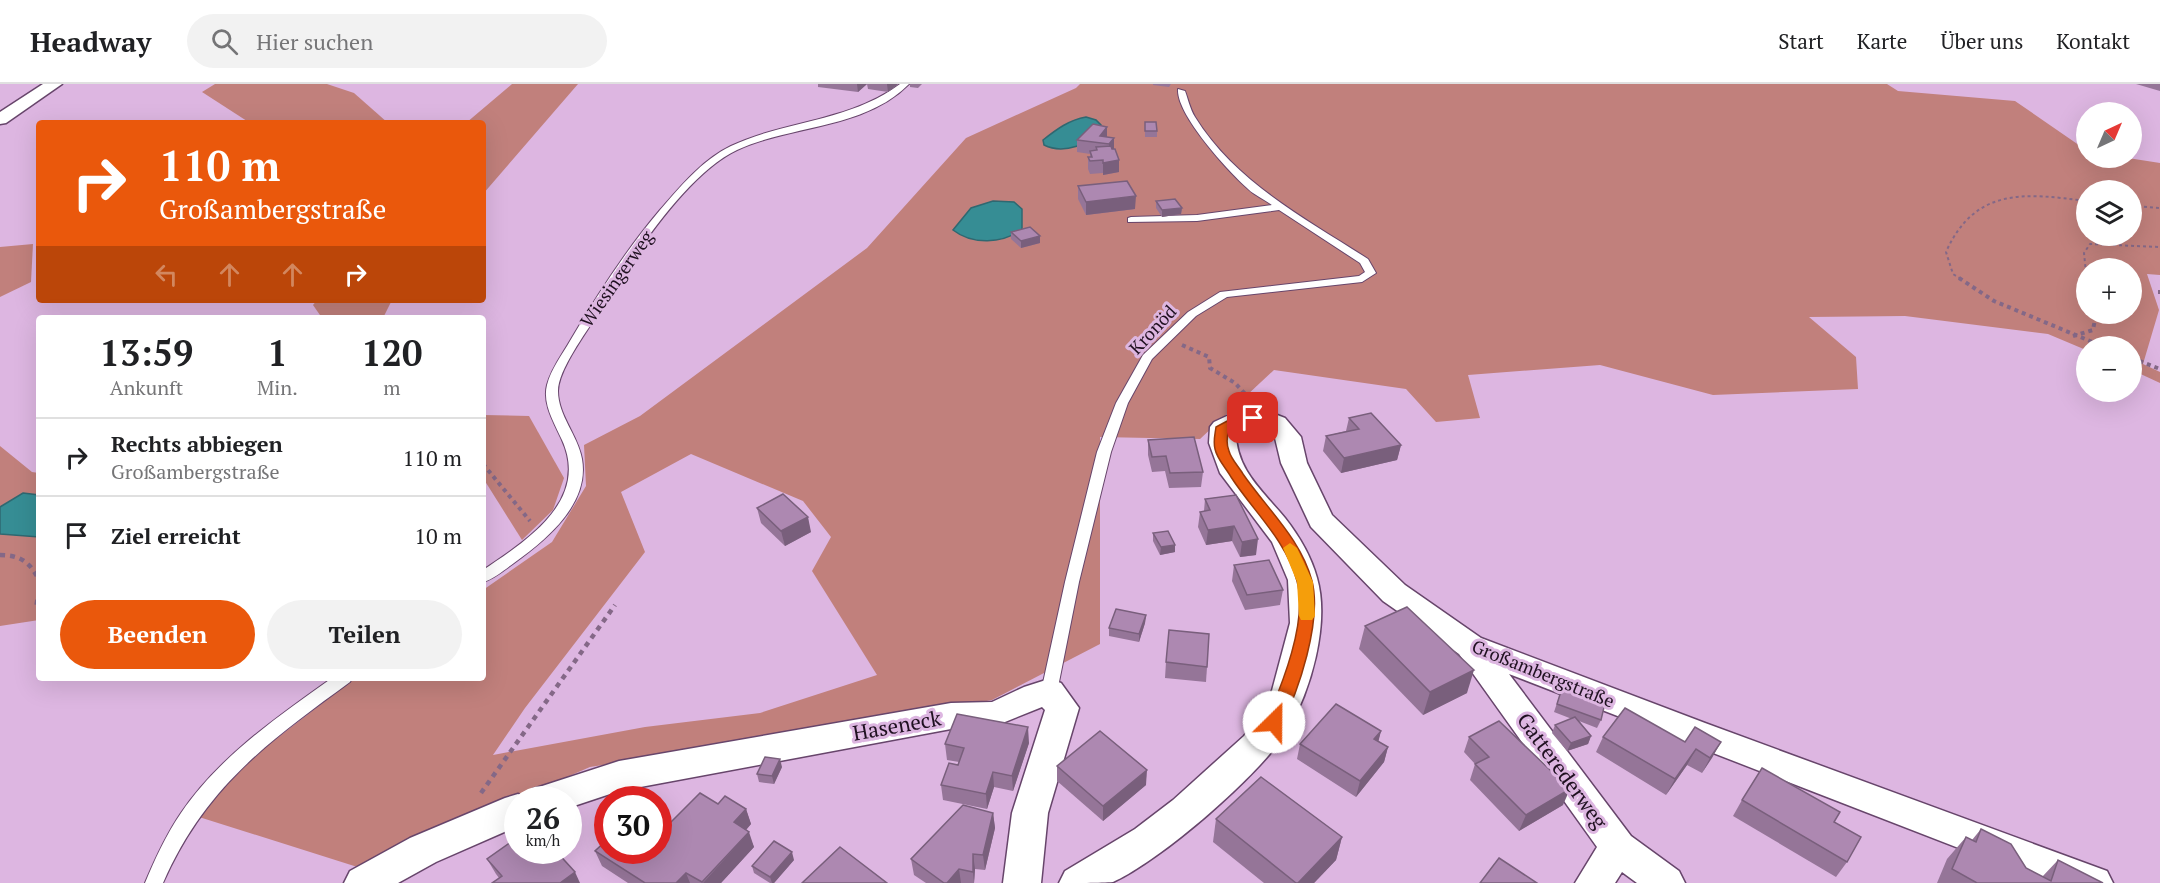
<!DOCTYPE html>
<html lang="de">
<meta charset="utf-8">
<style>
body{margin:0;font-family:"PT Serif",serif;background:#f2f2f2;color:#202124;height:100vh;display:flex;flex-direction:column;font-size:22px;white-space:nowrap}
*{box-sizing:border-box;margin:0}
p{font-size:20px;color:#757577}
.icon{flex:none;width:33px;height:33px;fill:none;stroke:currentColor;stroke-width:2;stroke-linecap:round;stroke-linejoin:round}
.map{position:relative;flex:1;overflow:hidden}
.panel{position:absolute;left:36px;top:231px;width:450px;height:366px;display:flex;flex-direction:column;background:#fff;border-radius:6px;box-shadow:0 6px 24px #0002}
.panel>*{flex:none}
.guide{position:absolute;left:36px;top:36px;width:450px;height:183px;border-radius:6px;box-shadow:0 6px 24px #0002;background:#ea580c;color:#fff;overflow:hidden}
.needle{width:39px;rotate:44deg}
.controls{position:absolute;left:2076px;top:18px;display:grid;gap:12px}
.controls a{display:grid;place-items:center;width:66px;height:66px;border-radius:50%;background:#fff;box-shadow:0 6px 24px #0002;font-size:30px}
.speed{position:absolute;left:504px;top:702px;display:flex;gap:12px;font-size:30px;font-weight:700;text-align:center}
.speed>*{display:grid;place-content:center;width:78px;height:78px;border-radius:50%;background:#fff;box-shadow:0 6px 24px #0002;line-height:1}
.speed small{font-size:15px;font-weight:400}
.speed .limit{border:9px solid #d22;background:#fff;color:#111}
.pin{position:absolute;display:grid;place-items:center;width:51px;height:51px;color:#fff;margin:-26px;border-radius:12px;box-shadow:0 3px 9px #0006}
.me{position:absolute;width:66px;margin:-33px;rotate:23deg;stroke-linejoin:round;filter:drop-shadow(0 0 4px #0008)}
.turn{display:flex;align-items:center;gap:21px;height:126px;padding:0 24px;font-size:27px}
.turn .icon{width:78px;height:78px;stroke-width:2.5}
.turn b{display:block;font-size:42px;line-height:51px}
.lanes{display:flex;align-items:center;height:57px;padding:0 24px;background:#0003;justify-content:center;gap:30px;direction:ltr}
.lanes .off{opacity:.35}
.eta{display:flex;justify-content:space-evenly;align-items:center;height:102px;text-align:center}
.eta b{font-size:36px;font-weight:700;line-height:42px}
.cta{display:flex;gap:12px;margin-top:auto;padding:12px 24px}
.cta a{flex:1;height:69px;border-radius:36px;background:#ea580c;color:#fff;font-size:24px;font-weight:700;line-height:69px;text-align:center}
.cta a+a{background:#f2f2f2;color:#202124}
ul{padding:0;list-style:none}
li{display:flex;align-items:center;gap:18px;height:78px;padding:0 24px;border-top:2px solid #e0e0e0}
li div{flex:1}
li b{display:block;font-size:22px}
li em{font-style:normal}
header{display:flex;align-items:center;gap:36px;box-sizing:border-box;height:84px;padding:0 30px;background:#fff;border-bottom:2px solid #e0e0e0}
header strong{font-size:28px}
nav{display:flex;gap:33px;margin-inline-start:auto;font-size:21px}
.search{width:420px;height:54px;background:#f2f2f2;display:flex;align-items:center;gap:15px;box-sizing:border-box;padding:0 21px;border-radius:33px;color:#757577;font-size:22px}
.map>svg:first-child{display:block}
.forest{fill:#c1807c;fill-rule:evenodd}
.water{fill:#368d94;stroke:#2f6871;stroke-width:1.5}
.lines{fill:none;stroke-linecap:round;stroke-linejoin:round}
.service-casing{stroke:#67456b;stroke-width:2}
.minor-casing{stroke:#67456b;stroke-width:3}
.path-far2{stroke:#846887;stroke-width:2;stroke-dasharray:3 3;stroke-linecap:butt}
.path-far1{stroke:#846887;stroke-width:4;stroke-dasharray:4 4;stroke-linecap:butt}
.path{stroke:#846887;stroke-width:4.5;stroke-dasharray:5 5;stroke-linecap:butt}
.service{fill:#fff;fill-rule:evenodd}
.minor{fill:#fff;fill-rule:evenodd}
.wall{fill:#957598}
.shaded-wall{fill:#795f7c}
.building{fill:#ad88b1;stroke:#795f7c;stroke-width:1.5}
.route{fill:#ea580c;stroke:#983908;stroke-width:1.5}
.slow{fill:#f59e0b}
.labels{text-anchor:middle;stroke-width:6;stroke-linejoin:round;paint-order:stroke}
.street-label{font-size:18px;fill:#1f1020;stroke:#ddb6e1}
.near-street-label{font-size:21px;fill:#1f1020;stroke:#ddb6e1}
</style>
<header>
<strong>Headway</strong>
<div class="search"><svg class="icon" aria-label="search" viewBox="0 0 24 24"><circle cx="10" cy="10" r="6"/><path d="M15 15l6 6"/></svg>Hier suchen</div>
<nav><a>Start</a><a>Karte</a><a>Über uns</a><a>Kontakt</a></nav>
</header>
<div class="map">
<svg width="2160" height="799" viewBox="0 0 2160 799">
<rect width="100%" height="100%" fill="#ddb6e1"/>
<g class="forest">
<polygon points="215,0 327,0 354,9 388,39 250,39 202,8"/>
<polygon points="512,0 578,0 483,110 483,39 466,39"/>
<path d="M1080,0H1887L1898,7L2015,17L2086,66V74H2128L2160,79V191L2147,190L2159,226L2143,280L2160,288V299L2132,286V262H2086V266L2048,250L1905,232L1809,233L1856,273L1858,305L1713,311L1600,281L1468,291L1480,334L1436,338L1406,305L1274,286L1200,355L1100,353V560L992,616L835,645L590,683L439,749L370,787L199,733L238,684L355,594H483V506L552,458L586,402L584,361L640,332L867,164L966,54L1076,4ZM2086,106H2132V152H2086ZM2086,184H2132V230H2086ZM691,370L803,417L831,453L812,487L877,591L760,629L645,643L493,671L525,624L645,468L621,408Z"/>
<polygon points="33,160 31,198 0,213 0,163"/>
<polygon points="317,216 392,216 383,234 322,234 313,221"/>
<polygon points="483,331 529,332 564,394 553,426 522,456 483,394"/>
<polygon points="0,362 32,388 39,389 39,536 0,542"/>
</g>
<g class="water">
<path d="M1086,33L1096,36L1101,41C1094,62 1062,70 1044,61L1043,56C1057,45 1069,36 1086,33Z"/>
<path d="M993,117L1014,118L1022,125V145C1003,160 972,161 953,146L971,124Z"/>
<polygon points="23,409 39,411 39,453 0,450 0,423"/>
</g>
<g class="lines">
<defs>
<g id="service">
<path d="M900,0H909C865,45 791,41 737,66C684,91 627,181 597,231C586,249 558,286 558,307C558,332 578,351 582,375C590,420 546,456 514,479C504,486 494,495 483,498V486C526,457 590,417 562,356C555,340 542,320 547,301C551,285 562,271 570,257C597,211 626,166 660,126C680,103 702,76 731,62C786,36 849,38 900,0Z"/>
<path d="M1178,5L1185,7C1188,15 1190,25 1195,33C1235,98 1306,135 1368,175L1376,189L1362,198L1227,213L1196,232L1152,275L1128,319L1111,368L1079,498L1057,608L1055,613L1049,614L1043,613L1041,608L1065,498L1097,368L1116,319L1143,271L1188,228L1220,208L1359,192L1365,188L1360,179L1279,126L1197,137L1128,138V134L1131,133L1197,131L1272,121C1266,117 1259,113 1253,109C1232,92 1176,31 1178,5Z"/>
<path d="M332,594H352L350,598C268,658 205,703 163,799H145C155,775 166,751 181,729C219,673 277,633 332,594Z"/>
</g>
<g id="minor">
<polygon points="43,0 62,0 6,39 0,40 0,28"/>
<path d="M1242,325L1267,327L1285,334L1301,353L1307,379L1332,431L1405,501L1481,554L1705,639L2107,787L2113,799H2049L1509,590L1631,752L1679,787L1685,799H1637L1622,788L1615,799H1575L1597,763L1459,570L1383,517L1311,443L1281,379L1275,354L1267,344L1246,341L1236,347C1235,385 1263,407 1285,434C1299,452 1311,472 1317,494C1330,539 1311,607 1287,647C1261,690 1160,777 1113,798C1102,799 1072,799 1059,799L1065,787L1135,745L1173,716L1244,652L1262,630L1270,614L1290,539L1288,496L1272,458L1220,389L1209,359L1210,343L1214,338Z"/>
<polygon points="1049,595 1061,599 1079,624 1048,729 1041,799 1003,799 1012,729 1045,626 1042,623 990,644 951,645 619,707 568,724 568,716 518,716 518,742 436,778 398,799 344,799 350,787 410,754 505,714 518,710 529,714 533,705 619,677 951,619 992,618 1024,603"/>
</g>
</defs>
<use href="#service" class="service-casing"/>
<use href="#minor" class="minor-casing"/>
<g class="path-far2">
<polyline points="2132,122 2160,124"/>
<polyline points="2086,189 2084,169 2090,160 2160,163"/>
<path d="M1961,195L1953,190L1946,168C1975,103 2025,109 2086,117"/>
</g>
<g class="path-far1">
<polyline points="1959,194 1994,217 2102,262"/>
<polyline points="2160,206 2160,213"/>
<polyline points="2073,252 2093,246 2096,230"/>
<polyline points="1182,261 1209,273 1210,284 1235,299 1249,314"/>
<polyline points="2132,274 2160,285"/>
<polyline points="483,380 530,437"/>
</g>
<g class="path">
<path d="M0,471C20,471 30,478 39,496"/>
<polyline points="39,506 36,524 39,525"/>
<polyline points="481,709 615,521"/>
</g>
<use href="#service" class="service"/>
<use href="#minor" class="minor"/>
</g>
<g class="wall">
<polygon points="818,0 867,0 858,8 818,3"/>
<polygon points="867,0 898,0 888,8 868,5"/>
<polygon points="910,0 922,0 918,4 910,3"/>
<polygon points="1153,0 1171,0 1169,3 1153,1"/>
<polygon points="2136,0 2160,0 2160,7"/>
<polygon points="1145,38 1157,47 1157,53 1145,53"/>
<polygon points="1107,43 1107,53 1114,54 1114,65 1119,76 1119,88 1103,91 1103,89 1090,90 1088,85 1088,73 1090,73 1090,70 1077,68 1077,56"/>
<polygon points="1078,102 1135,125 1086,131 1078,115"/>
<polygon points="1156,117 1182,124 1181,130 1162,133 1156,124"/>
<polygon points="1011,148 1040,152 1040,159 1021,164 1011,155"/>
<polygon points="1349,334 1401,361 1397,376 1341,389 1323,367 1326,352 1346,347"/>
<polygon points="1148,356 1203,388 1201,403 1169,404 1165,387 1152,388 1148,371"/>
<polygon points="1236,411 1256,471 1240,473 1232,457 1206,461 1198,443 1200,428 1204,427 1205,415"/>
<polygon points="757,424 811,448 785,462 761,439"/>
<polygon points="1153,449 1175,461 1175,468 1160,471 1153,457"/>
<polygon points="1234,481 1283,506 1280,521 1245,526 1232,497"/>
<polygon points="1146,531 1145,539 1139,558 1109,552 1109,544"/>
<polygon points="1365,542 1467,609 1423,631 1359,565"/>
<polygon points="1166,578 1207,583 1206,598 1165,594"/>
<polygon points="1562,604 1601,636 1597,644 1579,637 1591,652 1588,660 1567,667 1552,649 1555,641 1572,635 1554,628"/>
<polygon points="1381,647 1378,657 1388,663 1384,678 1356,713 1297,675 1300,660"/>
<polygon points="1469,653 1563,721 1519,747 1470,696 1475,680 1464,668"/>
<polygon points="1603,653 1685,658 1721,658 1702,689 1687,681 1666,711 1596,668"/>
<polygon points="1029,659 1013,707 994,703 987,725 943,716 941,701 958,681 959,678 947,676 945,660"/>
<polygon points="1057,682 1146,701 1103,737 1057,697"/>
<polygon points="782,683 774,700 759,698 757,690"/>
<polygon points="1742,716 1834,738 1847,778 1836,793 1733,732"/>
<polygon points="718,720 746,725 751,740 746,746 754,763 721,799 628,799 602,782 595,767 658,766"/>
<polygon points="993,729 995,744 985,786 975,785 974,799 926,799 914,791 911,775"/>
<polygon points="1216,735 1342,753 1336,776 1314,799 1264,799 1213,758"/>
<polygon points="1981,745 2026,784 2042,793 2058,776 2103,799 1937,799 1947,775 1966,753 1972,756"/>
<polygon points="487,775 580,799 499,794 496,790"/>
<polygon points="794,776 774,799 770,799 754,789 752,782"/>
</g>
<g class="shaded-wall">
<polygon points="857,0 867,0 858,8"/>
<polygon points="887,0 898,0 888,8"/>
<polygon points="1107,43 1107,55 1100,52"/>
<polygon points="1114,54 1114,67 1109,73 1109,60"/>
<polygon points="1119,76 1119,88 1103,91 1103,79"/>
<polygon points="1136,112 1135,125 1086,131 1086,118"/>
<polygon points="1182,124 1181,130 1162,133 1162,126"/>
<polygon points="1040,152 1040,159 1021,164 1021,157"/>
<polygon points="1401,361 1397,376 1341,389 1344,374"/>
<polygon points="808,433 811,448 785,462 781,447"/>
<polygon points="1234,442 1232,457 1206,461 1208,446"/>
<polygon points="1258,455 1256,471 1240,473 1242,458"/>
<polygon points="1175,461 1175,468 1160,471 1161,463"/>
<polygon points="1146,531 1145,539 1139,558 1139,550"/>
<polygon points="1474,586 1467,609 1423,631 1430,608"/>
<polygon points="1028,643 1029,659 1013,707 1012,692"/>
<polygon points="1381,647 1377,663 1374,655"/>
<polygon points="1591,652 1588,660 1567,667 1571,659"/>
<polygon points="1721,658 1712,674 1702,689 1710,674"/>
<polygon points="1388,663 1384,678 1356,713 1360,697"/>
<polygon points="1696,665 1687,681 1666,711 1675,695"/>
<polygon points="780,675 782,683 774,700 772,692"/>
<polygon points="1147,686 1146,701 1103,737 1103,722"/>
<polygon points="993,688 994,703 987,725 986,710"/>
<polygon points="1570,705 1563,721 1519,747 1526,731"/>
<polygon points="746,725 751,740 739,754 734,738"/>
<polygon points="993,729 995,744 985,786 983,771"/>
<polygon points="749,748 754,763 721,799 703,799"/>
<polygon points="1342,753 1336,776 1314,799 1298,799"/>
<polygon points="792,768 794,776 774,799 772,799 770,793"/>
<polygon points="973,770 975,785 974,799 973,788"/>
<polygon points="959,785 961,799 947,799"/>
<polygon points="575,788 580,799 560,799"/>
<polygon points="686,789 690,799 676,799"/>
</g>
<g class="building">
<polygon points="1145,38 1156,38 1157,47 1145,47"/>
<polygon points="1093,40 1107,43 1100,52 1114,54 1109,60 1077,56"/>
<polygon points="1111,62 1112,65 1115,65 1119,76 1103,79 1103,76 1090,77 1088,73 1092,73 1090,67 1097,66 1096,63"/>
<polygon points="1127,97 1136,112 1086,118 1078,102"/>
<polygon points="1175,115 1182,124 1162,126 1156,117"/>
<polygon points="1030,143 1040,152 1021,157 1011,148"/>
<polygon points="1371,329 1401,361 1344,374 1326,352 1359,345 1349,334"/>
<polygon points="1194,353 1203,388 1170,389 1166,372 1152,373 1148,356"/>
<polygon points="783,410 808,433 781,447 757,424"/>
<polygon points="1236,411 1258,455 1242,458 1234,442 1208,446 1200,428 1210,426 1205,415"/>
<polygon points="1168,447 1175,461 1161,463 1153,449"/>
<polygon points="1269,476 1283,506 1247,511 1234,481"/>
<polygon points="1407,523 1474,586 1430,608 1365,542"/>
<polygon points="1116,525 1146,531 1139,550 1109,544"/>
<polygon points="1169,546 1209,550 1207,583 1166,578"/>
<polygon points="1562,604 1605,619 1601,636 1557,620"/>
<polygon points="1336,620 1381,647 1374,655 1388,663 1360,697 1300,660"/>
<polygon points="1625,624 1685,658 1695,643 1721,658 1710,674 1696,665 1675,695 1603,653"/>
<polygon points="957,630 1028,643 1012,692 993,688 986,710 941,701 949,679 958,681 964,664 945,660"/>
<polygon points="1575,633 1591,652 1571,659 1555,641"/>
<polygon points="1499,637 1570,705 1526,731 1475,680 1489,673 1469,653"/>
<polygon points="1100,647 1147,686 1103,722 1057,682"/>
<polygon points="765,673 780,675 772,692 757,690"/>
<polygon points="1762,684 1840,728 1834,738 1861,753 1847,778 1742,716"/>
<polygon points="1261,693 1342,753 1298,799 1296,799 1216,735"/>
<polygon points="700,709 718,720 725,712 746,725 734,738 749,748 702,798 686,789 676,799 645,799 595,767 608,755 608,766 658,766 658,751"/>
<polygon points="963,721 993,729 983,771 973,770 973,788 959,785 947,799 944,799 911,775"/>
<polygon points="1981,745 2011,760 2026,784 2051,797 2058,776 2103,799 1977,799 1952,785 1966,753 1976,758"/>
<polygon points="518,753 518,766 555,766 575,788 560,799 492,799 502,792 487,775"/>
<polygon points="774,757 792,768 770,793 752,782"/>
<polygon points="840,763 887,799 802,799"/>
<polygon points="1499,774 1537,799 1480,799"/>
</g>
<path class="route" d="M1242,329L1257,331L1259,334L1253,338L1244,337L1229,345C1227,352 1226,360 1229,367C1231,375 1239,383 1243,390C1267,425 1301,455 1312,497C1322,537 1299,607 1280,643L1274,645L1268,643L1266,638C1282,601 1308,537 1297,497C1286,456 1253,427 1231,393C1226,384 1217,375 1215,365C1213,357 1215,351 1216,343Z"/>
<polygon class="slow" points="1290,459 1297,464 1313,498 1315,532 1312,536 1301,536 1299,532 1297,498 1283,464"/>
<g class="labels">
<g class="street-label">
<text transform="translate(617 195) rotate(-55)" y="6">Wiesingerweg</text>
<text transform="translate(1153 246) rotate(-47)" y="6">Kronöd</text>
<text transform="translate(1543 590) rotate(22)" y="6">Großambergstraße</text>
</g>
<g class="near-street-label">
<text transform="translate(897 642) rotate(-10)" y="7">Haseneck</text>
<text transform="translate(1562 687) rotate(54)" y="7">Gatterederweg</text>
</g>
</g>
</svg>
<div class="controls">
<a><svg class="needle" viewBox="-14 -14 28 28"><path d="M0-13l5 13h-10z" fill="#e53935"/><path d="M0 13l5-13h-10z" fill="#757577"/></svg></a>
<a><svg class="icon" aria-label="layers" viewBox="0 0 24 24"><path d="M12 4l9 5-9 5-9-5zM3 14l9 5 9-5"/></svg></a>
<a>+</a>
<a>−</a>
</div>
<div class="speed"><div>26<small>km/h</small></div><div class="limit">30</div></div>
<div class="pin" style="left:1253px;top:334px;background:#d93025"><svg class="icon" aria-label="arrive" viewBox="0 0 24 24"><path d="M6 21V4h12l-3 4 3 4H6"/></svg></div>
<svg class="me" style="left:1274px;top:638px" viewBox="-20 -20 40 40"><circle r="19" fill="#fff"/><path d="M0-13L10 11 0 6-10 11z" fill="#ea580c"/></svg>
<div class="guide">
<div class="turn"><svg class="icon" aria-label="right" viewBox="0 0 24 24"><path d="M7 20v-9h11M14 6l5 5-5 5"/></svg><div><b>110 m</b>Großambergstraße</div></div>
<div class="lanes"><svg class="icon off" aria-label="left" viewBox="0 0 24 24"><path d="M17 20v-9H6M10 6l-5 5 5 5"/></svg><svg class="icon off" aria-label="ahead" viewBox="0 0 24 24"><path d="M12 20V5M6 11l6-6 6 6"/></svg><svg class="icon off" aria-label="ahead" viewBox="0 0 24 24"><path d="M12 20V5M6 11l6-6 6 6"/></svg><svg class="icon" aria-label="right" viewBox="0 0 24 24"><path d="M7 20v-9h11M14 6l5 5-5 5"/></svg></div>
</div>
<section class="panel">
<div class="eta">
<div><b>13:59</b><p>Ankunft</p></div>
<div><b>1</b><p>Min.</p></div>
<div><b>120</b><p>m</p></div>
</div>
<ul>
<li><svg class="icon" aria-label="right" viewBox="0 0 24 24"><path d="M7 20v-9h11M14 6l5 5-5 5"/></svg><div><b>Rechts abbiegen</b><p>Großambergstraße</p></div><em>110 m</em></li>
<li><svg class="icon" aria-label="arrive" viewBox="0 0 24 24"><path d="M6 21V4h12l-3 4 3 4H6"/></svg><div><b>Ziel erreicht</b></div><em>10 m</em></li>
</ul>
<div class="cta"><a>Beenden</a><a>Teilen</a></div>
</section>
</div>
